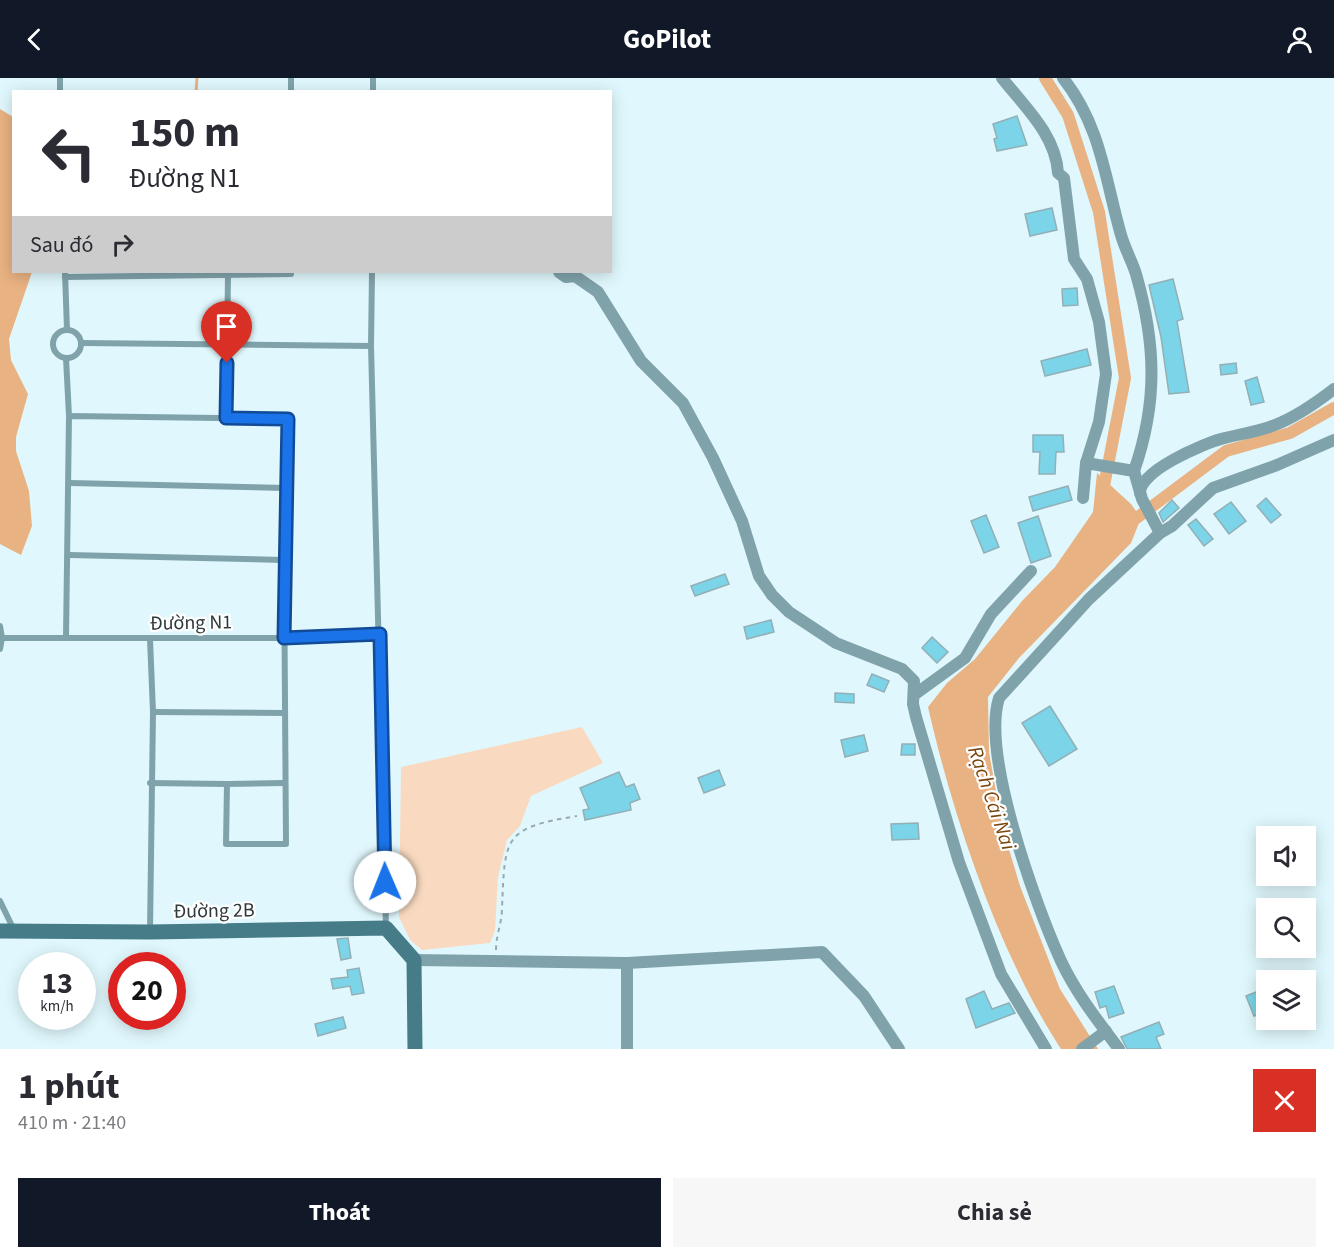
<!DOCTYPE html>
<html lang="vi">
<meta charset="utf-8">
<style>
body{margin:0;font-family:"Source Sans 3",sans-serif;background:#f7f7f7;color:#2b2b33;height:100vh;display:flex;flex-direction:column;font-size:22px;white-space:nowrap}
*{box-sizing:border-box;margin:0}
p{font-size:20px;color:#7c7c81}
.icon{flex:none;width:33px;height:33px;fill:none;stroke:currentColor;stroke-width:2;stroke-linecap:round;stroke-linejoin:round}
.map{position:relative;height:971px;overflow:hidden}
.details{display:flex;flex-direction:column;background:#fff;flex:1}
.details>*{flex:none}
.guide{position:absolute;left:12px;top:12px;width:600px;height:183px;border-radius:0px;box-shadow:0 3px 15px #0003;background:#fff;color:#2b2b33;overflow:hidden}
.fabs{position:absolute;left:1256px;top:748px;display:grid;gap:12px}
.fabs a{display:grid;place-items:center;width:60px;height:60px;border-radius:0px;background:#fff;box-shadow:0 3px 15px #0003;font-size:30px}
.speed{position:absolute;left:18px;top:874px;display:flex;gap:12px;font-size:30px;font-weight:700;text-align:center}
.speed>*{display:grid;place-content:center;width:78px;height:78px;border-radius:50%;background:#fff;box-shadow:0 3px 15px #0003;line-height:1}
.speed small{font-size:15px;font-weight:400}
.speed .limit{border:9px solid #d22;background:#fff;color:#111}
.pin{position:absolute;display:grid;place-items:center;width:51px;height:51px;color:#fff;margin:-62px -26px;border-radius:50% 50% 50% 0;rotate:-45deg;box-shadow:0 0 6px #0007}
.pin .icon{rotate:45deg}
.me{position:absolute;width:66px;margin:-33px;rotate:359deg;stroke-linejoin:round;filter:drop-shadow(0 0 4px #0008)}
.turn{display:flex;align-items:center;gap:21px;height:126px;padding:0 18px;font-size:27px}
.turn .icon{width:78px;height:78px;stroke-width:2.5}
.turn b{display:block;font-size:42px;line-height:51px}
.then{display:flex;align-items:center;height:57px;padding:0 18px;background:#0003;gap:12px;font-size:22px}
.round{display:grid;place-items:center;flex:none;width:63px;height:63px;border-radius:0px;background:#f7f7f7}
.head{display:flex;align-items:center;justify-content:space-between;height:102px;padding:0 18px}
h1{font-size:36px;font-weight:700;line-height:45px}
.cta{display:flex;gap:12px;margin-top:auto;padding:12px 18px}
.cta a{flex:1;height:69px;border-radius:0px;background:#111827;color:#fff;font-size:24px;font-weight:700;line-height:69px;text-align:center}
.cta a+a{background:#f7f7f7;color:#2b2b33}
header{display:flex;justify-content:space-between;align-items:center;height:78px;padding:0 18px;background:#111827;color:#fff;font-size:27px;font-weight:700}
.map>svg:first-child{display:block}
.green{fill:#f9dac0}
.water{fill:#e9b282}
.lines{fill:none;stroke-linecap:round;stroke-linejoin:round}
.stream{stroke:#e9b282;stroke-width:3}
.canal{stroke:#e9b282;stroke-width:12}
.building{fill:#7bd4e8;stroke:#93afb6;stroke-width:1.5}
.path{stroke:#98aaaf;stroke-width:2;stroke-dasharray:4.5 4.5;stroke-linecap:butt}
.lane{stroke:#80a3ab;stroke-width:6}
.street{stroke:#80a3ab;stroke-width:12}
.secondary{stroke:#457c88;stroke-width:15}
.route-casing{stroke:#114b97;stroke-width:15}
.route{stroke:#1a73e8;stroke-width:10}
.labels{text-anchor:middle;stroke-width:4.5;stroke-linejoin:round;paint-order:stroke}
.street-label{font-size:20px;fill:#2e393c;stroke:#fff}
.water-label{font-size:21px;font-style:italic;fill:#79460c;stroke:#fff}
</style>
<header><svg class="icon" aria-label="back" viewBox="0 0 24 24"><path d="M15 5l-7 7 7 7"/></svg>GoPilot<svg class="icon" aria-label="person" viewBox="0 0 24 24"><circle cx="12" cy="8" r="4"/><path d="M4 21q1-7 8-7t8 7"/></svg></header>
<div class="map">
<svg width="1334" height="971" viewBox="0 0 1334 971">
<rect width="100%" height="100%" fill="#e0f8fd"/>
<polygon class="green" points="582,649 603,685 531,718 520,748 507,762 498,799 495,853 490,865 422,872 410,862 399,839 401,689"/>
<g class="water">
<polygon points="0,31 13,39 14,194 32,194 9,261 11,282 28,316 16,359 16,373 29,413 32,448 21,477 0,466"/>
<path d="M1097,395L1131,426L1141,440L1131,465L1019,580L988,619L989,674L1002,748L1020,808L1060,911L1098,971H1061C999,876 953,739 928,629L947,605L975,581L1022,523L1055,489L1093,434Z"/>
</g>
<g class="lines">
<polyline class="stream" points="196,14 197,0"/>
<g class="canal">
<polyline points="1045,0 1068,37 1099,134 1125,300 1102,418"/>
<polyline points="1126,448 1226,373 1290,355 1334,330"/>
</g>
</g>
<g class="building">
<polygon points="1017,38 1027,67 997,73 994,61 997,60 993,46"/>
<polygon points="1052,130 1057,152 1030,158 1025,136"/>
<polygon points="1173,201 1183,241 1177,243 1189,314 1169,316 1161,259 1149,207"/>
<polygon points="1077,210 1078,227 1063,228 1062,211"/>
<polygon points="1087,271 1091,287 1045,298 1041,283"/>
<polygon points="1236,285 1237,295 1221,297 1220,287"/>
<polygon points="1257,299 1264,324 1251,327 1245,303"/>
<polygon points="1033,357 1063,357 1064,374 1056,374 1055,396 1039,396 1040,374 1033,374"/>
<polygon points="1068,408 1072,422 1033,433 1029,419"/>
<polygon points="1266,420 1281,437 1271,445 1257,428"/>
<polygon points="1172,422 1179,430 1163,444 1159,435"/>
<polygon points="1231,424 1246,443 1229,456 1214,436"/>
<polygon points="986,437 999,469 984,475 971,443"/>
<polygon points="1038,438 1051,478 1031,485 1018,445"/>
<polygon points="1196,441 1213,461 1204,468 1188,447"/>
<polygon points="725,496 729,506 695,518 691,508"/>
<polygon points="771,542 774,554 747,561 744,549"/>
<polygon points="932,559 948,574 937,585 922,570"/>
<polygon points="872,596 889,603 884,614 867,607"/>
<polygon points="835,615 854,616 854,625 835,624"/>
<polygon points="1050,628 1077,671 1049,688 1022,645"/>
<polygon points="864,657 868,673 845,679 841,662"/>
<polygon points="902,666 915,666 915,677 901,677"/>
<polygon points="719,692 725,707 704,715 698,700"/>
<polygon points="619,694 626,709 634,706 640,721 630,725 631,732 585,742 583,732 589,731 580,710"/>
<polygon points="918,745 919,761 892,762 891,746"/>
<polygon points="348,860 351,880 341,882 337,861"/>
<polygon points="359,890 364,915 352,917 350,908 333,911 331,901 348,899 347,892"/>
<polygon points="1114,908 1124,935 1109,940 1106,928 1100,930 1095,914"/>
<polygon points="1266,910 1266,934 1254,938 1246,918"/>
<polygon points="984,913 992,931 1009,925 1015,935 976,950 966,921"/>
<polygon points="343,939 346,950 318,958 315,946"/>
<polygon points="1159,944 1164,956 1156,959 1161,971 1127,971 1121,959"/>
</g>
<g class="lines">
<path class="path" d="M496,872C496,857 502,845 502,830C505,759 503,750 577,738"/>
<g class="lane">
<polyline points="60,0 60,14"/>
<polyline points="291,0 291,14"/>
<polyline points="373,14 373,0"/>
<polyline points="65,194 67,252"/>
<polyline points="372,194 371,268 386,849"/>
<polyline points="65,199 291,196 291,194"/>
<circle cx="67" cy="266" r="14"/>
<polyline points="81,265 371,268"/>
<polyline points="66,280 69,338"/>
<polyline points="226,340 228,197"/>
<polyline points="70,405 285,410"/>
<polyline points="69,477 284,482"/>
<polyline points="0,548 2,560 0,571"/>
<polyline points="2,560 284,560 380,556"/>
<polyline points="66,560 69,338 288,341 284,482 286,766 226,766 227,706 150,705"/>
<polyline points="153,634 285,635"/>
<polyline points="227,706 284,705"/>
<polyline points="0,823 14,852"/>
<polyline points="150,853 153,634 150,561"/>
</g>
<g class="street">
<path d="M1002,0C1024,28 1056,57 1058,95L1064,100L1074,181L1087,201L1099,244L1106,296L1099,344L1086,385L1083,420"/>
<path d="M1063,0C1101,48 1105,101 1121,157C1125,171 1132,183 1136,196C1156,266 1158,324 1134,393"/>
<polyline points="559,194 566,199 575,198 598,214 641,283 683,325 713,380 742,443 759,498 772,517 789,534 836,565 902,591 914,603 913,626 916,639 959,784 1001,896 1046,971"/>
<polyline points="1086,385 1134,393 1142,421 1160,455"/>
<path d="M1140,415C1139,393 1203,366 1221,361C1239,356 1258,354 1275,347C1296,339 1316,325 1334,311"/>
<polyline points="914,617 965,580 991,536 1031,493"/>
<polyline points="414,882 627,885 822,874 864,918 899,971"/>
<polyline points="627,971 627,885"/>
<polyline points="1082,971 1106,953"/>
<path d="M1119,971C1098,943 1076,915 1061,883C1036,828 981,677 999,620L1089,521L1160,455L1172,448L1213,410L1277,387L1334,362"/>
</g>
<polyline class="secondary" points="0,853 150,854 386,850 414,882 415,971"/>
</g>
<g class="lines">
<defs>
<polyline id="route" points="227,285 226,340 288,341 284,560 380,556 385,804"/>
</defs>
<use href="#route" class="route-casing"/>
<use href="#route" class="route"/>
</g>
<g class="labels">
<g class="street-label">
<text transform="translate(191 544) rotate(-1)" y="7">Đường N1</text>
<text transform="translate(214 832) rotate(-1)" y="7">Đường 2B</text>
</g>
<g class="water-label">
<text transform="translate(992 720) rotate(71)" y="7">Rạch Cái Nai</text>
</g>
</g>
</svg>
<div class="fabs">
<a><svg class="icon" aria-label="sound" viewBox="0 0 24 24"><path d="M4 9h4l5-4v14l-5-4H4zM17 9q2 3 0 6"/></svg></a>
<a><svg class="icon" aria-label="search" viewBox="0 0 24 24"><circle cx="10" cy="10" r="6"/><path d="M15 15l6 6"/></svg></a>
<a><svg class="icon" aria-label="layers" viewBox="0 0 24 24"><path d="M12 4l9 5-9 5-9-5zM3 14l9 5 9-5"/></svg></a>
</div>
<div class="speed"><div>13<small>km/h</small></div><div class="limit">20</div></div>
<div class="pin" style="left:227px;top:285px;background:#d93025"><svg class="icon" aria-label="arrive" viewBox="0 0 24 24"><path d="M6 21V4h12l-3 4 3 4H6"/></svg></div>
<svg class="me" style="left:385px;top:804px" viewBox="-20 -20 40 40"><circle r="19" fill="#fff"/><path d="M0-13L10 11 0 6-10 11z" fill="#1a73e8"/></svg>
<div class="guide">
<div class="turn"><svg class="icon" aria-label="left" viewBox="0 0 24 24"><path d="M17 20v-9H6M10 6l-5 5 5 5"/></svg><div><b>150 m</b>Đường N1</div></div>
<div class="then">Sau đó<svg class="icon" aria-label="right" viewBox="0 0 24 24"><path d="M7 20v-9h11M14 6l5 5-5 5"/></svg></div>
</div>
</div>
<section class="details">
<div class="head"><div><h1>1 phút</h1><p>410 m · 21:40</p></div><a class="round" style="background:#d93025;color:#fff"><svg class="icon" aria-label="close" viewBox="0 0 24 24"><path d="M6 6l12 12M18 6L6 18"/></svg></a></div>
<div class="cta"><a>Thoát</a><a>Chia sẻ</a></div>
</section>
